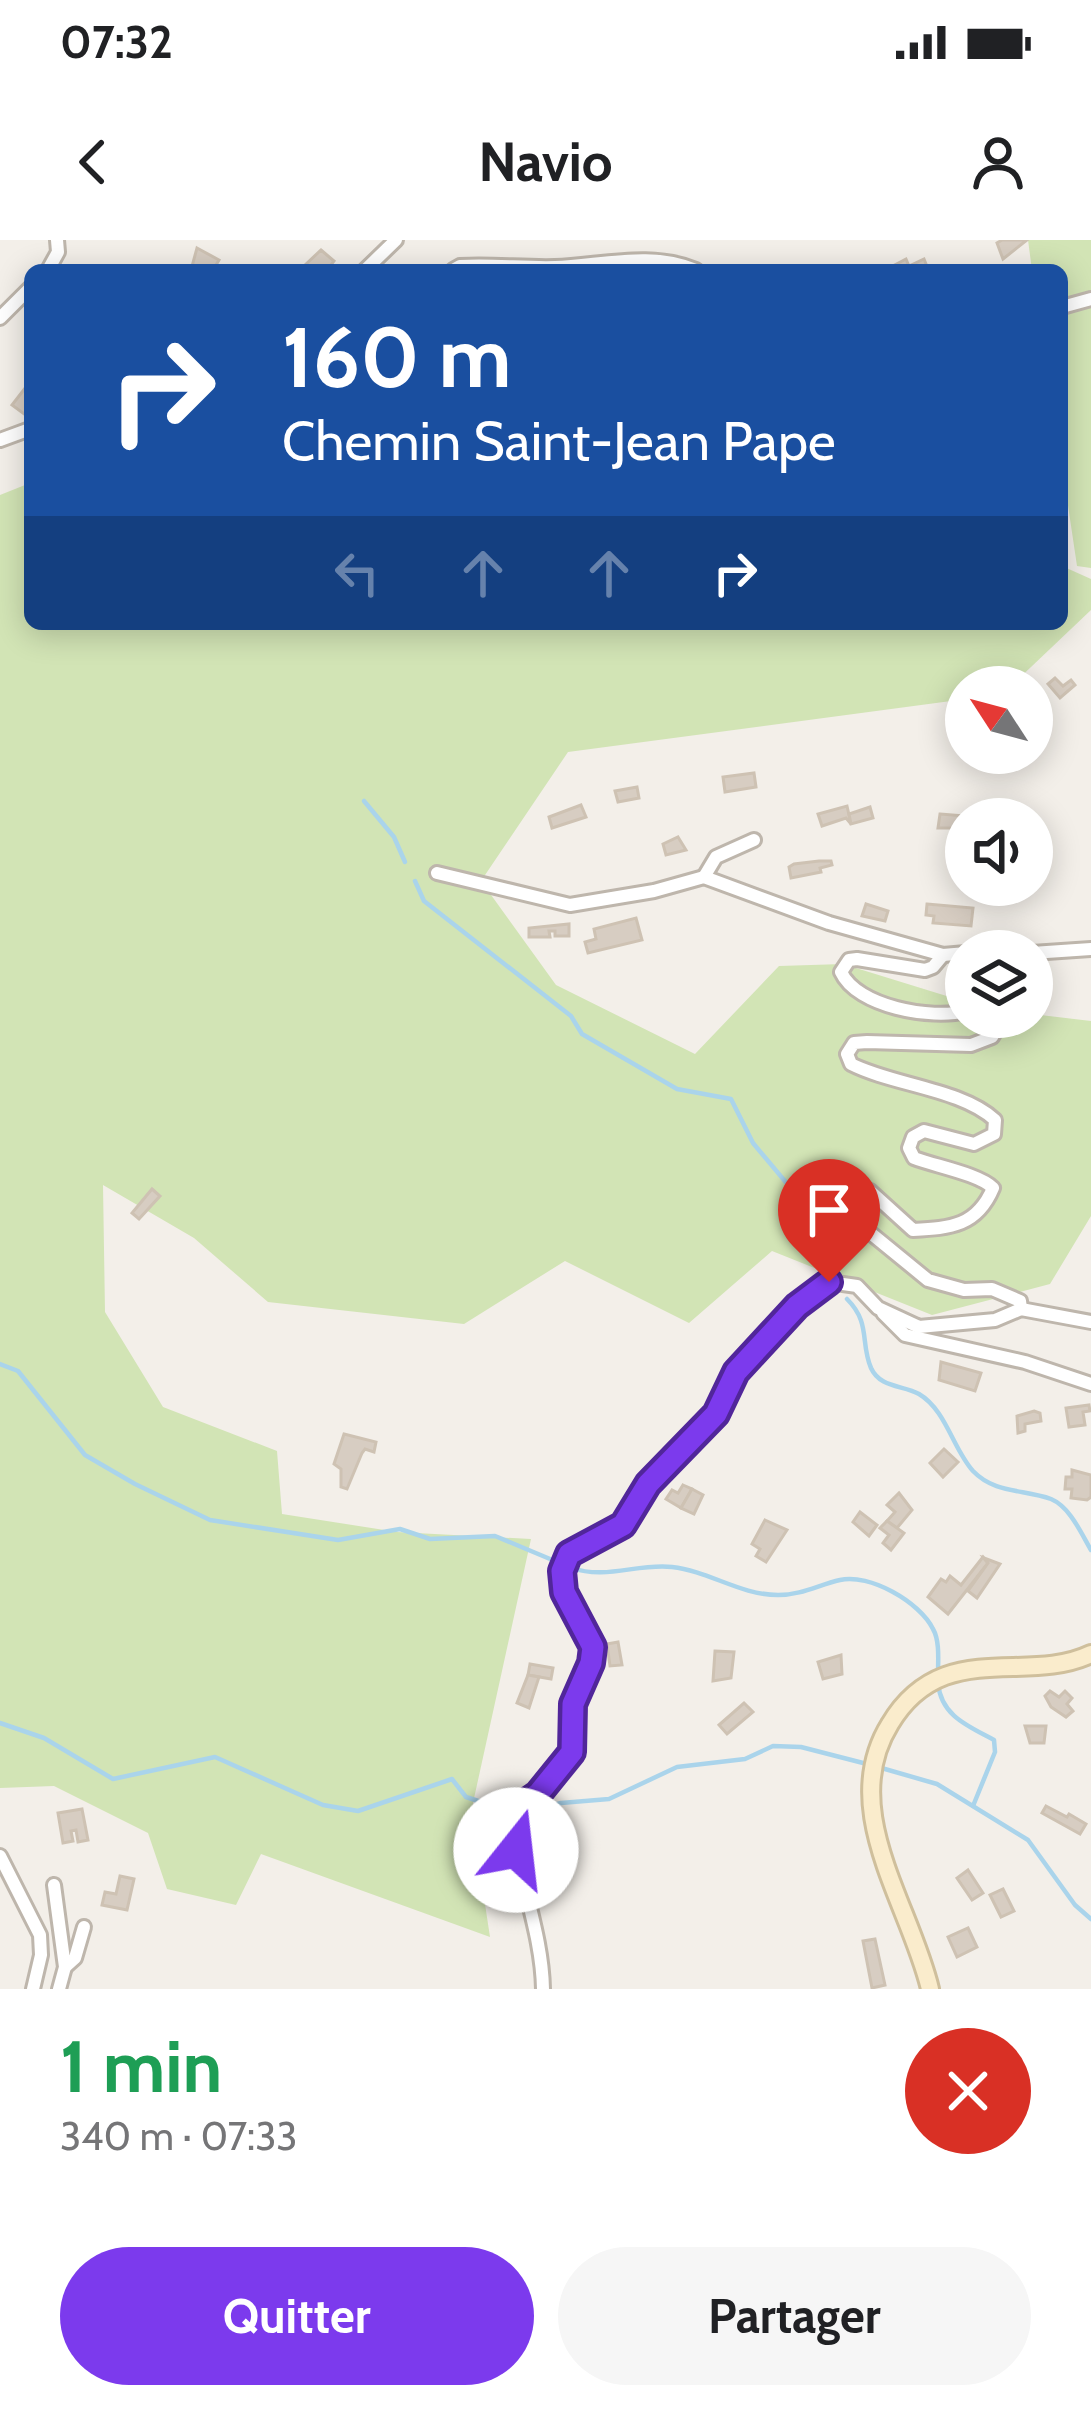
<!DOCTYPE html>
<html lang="fr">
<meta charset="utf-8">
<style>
body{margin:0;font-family:Cabin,sans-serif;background:#f6f6f6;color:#202124;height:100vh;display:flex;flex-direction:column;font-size:45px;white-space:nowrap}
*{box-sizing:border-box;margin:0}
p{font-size:39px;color:#757577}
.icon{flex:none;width:66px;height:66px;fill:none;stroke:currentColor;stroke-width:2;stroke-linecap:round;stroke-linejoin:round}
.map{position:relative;height:1749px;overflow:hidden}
.panel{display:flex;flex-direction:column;background:#fff;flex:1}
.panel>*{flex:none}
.hud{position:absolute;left:24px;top:24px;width:1044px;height:366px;border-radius:18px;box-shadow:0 6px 30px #0003;background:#1a4fa0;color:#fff;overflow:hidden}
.needle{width:78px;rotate:306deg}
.fabs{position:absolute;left:945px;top:426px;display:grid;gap:24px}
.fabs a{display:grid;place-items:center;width:108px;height:108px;border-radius:50%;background:#fff;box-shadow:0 6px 30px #0003;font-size:60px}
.pin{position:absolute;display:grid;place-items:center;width:102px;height:102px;color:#fff;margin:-123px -51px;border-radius:50% 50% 50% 0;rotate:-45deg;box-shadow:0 0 12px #0007}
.pin .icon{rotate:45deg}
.me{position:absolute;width:132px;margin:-66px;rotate:16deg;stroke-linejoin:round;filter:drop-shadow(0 0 9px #0008)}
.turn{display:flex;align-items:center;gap:42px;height:252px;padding:0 60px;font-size:54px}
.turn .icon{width:156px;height:156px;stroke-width:2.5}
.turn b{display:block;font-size:84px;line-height:102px}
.lanes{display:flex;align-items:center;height:114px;padding:0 60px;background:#0003;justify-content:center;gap:60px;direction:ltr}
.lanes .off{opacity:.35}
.round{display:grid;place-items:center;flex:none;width:126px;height:126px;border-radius:63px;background:#f6f6f6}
.head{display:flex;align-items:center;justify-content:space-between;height:204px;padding:0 60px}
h1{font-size:72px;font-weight:700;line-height:90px;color:#1e9e55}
.cta{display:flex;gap:24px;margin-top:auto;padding:24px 60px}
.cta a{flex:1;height:138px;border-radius:72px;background:#7c3aed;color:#fff;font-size:48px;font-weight:700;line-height:138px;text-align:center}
.cta a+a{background:#f6f6f6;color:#202124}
.status{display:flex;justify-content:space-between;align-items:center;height:84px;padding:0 60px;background:#fff;direction:ltr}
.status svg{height:33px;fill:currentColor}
header{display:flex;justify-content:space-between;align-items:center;height:156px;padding:0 60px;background:#fff;font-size:54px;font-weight:700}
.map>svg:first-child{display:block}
.green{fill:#d2e4b5}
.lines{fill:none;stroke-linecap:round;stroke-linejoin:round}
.stream{stroke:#aad4eb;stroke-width:4.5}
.building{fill:#d7cdc2;stroke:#cec2b3;stroke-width:3}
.street-casing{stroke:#beb6ac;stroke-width:18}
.secondary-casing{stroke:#cfbf9c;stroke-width:22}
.street{stroke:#fff;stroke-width:12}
.secondary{stroke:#faeccc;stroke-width:16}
.route-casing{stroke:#51269a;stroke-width:30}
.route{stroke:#7c3aed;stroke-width:21}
</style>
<div class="status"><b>07:32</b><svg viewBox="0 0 49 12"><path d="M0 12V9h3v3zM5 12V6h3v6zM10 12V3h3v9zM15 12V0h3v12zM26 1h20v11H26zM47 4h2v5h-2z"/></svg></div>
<header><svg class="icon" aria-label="back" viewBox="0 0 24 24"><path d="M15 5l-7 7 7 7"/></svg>Navio<svg class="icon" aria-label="person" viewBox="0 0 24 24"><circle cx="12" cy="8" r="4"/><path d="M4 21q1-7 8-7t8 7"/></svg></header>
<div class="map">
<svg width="1091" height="1749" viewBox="0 0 1091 1749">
<rect width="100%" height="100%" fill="#f3efe9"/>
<g class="green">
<polygon points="1028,0 1091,0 1091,328 1077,326 1062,225 1062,30 1032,30"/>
<polygon points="30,243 30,384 1062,384 1062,326 1091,339 1091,370 1010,447 966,447 966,459 568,512 481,641 556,745 695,814 779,726 843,724 966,762 966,777 1032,774 1091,781 1091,976 1050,1044 932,1075 772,1011 689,1083 565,1021 464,1084 268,1062 194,998 103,945 105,1072 163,1167 277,1211 282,1274 397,1292 531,1299 471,1572 490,1697 261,1614 236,1665 167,1649 148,1593 54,1546 0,1548 0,255"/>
</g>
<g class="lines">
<g class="stream">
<polyline points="364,561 394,597 405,622"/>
<polyline points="415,641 424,661 571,776 582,794 677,849 731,859 753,903 789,946 806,1000 822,1024"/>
<path d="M847,1059C871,1083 860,1102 871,1128C880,1148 903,1145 919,1154C946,1170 953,1209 973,1231C995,1254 1024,1249 1051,1259C1070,1267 1081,1293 1091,1310"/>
<polyline points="0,1124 18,1131 85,1215 135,1244 210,1280 338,1300 400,1289 430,1299 495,1296 562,1324"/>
<path d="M572,1328C606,1340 638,1323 672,1327C709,1331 740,1355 778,1355C802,1355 818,1345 840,1340C869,1333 920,1362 933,1389C940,1401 938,1421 938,1434"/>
<path d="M938,1443C941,1476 968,1486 994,1500L995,1512L973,1566"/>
<polyline points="0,1483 44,1498 113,1539 215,1517 323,1565 358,1571 452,1539 466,1557 509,1571"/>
<polyline points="878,1527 937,1544 1028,1600 1075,1665 1091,1679"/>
<polyline points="521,1574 561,1563 609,1559 677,1527 745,1519 773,1506 801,1507 867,1524"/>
</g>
</g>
<g class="building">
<polygon points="1002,0 1027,0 1003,19 997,3"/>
<polygon points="197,8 219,20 213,30 191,30"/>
<polygon points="321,10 334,21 327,30 312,30 305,25"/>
<polygon points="906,19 909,26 924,19 928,29 885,30"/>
<polygon points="26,147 30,149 27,176 12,165"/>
<polygon points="1055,438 1063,446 1071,440 1075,445 1060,458 1048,444"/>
<polygon points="754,533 756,547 725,552 723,537"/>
<polygon points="637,547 639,558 618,562 615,551"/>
<polygon points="581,565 586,577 552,588 549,577"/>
<polygon points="847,566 851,584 846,578 822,586 818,574"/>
<polygon points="870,567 873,578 851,584 849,574"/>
<polygon points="940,574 966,576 964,588 938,588"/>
<polygon points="678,597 686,610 666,615 663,604"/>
<polygon points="819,621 831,621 832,625 820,628 821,632 791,638 789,627 794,624"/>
<polygon points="866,664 888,671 885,681 862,676"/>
<polygon points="927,664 973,668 971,686 933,683 934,676 926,675"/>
<polygon points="636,678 642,700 588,713 585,702 596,699 594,689"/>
<polygon points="569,684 569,696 555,696 555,691 549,691 550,697 529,697 529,688"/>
<polygon points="152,949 160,956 139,979 132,973"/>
<polygon points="941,1122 981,1133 975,1151 939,1140"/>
<polygon points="1089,1165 1090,1171 1083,1172 1085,1185 1069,1187 1066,1168"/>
<polygon points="1034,1171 1040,1173 1041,1181 1025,1184 1025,1191 1018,1193 1017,1176"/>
<polygon points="344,1194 376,1202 374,1212 365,1209 362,1213 347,1249 341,1247 341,1229 334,1224"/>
<polygon points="944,1209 958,1222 943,1237 930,1223"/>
<polygon points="1072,1230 1091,1235 1091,1257 1087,1260 1071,1258 1072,1249 1065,1249 1066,1237 1072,1237"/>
<polygon points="683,1245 692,1249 681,1268 666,1259 672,1250 678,1253"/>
<polygon points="692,1249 703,1255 694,1274 681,1268"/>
<polygon points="899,1253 912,1270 897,1288 887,1281 895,1272 887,1265"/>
<polygon points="860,1272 877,1285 869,1296 853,1282"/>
<polygon points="765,1280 787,1290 766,1322 756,1316 760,1309 752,1304"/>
<polygon points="887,1281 904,1293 891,1310 883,1303 889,1295 880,1288"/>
<polygon points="983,1317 988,1323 948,1374 928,1357 941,1339 946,1342 950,1336 961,1345"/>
<polygon points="984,1318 1000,1324 977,1358 968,1351 988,1323"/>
<polygon points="618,1402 622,1425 610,1426 607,1404"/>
<polygon points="715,1411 734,1412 731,1438 713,1441"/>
<polygon points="841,1415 842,1434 823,1439 818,1422"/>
<polygon points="530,1424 553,1428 551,1439 528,1435"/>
<polygon points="528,1435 539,1437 529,1468 517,1463"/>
<polygon points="1050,1451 1059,1457 1065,1451 1072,1458 1067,1464 1073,1471 1066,1477 1051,1467 1045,1456"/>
<polygon points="744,1463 753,1472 727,1494 719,1485"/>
<polygon points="1025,1486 1046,1486 1044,1503 1030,1503"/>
<polygon points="1046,1566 1067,1577 1069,1574 1086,1584 1080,1594 1042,1573"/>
<polygon points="82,1569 88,1600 78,1602 76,1590 71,1591 73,1601 63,1603 58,1573"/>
<polygon points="968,1630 983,1653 972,1660 957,1638"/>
<polygon points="120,1636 134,1639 127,1670 102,1665 105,1652 116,1654"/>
<polygon points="1003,1649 1014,1671 1001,1677 990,1655"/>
<polygon points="968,1688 977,1707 957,1717 948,1697"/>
<polygon points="875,1699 885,1745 872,1748 863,1701"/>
</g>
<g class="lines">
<defs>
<g id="street">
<polyline points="48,30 58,12 57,0"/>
<polyline points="365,30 396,0"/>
<path d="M453,30L460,26C492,24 524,28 555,27C603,25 651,11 696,30"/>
<polyline points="1062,67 1091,59"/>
<polyline points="0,78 30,48"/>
<polyline points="0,200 30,189"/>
<path d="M437,633L570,665L654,651L704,637L829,683L943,715L933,727L925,730L857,719L849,720L841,732C857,767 932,780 966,771"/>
<polyline points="704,637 716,617 754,600"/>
<polyline points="1032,713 1091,709"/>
<polyline points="943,715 966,713"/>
<path d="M993,777L998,787L992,797L971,805L867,802L854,803L847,814L851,824C892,845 962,849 995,880L994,894L974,904L924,891L913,897L909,908L914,918C935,926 979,934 993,948C977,986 951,988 913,990L870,951L850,944L837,953L846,973L928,1040L964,1050L992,1049L1020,1061L1021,1069"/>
<polyline points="883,1073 905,1095 1025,1122 1091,1144"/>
<polyline points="0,1616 40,1695 41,1715 33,1749"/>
<polyline points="54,1645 65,1727 59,1749"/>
<polyline points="65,1727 75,1718 84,1687"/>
<path d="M543,1749C542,1690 516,1634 512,1575L538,1554L572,1512L573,1464L591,1423L593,1407L564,1352L562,1331L569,1314L623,1285L648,1244L715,1174L736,1132L798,1066L829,1042L857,1046L878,1068L919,1087L995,1080L1021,1069L1091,1082"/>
</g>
<path id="secondary" d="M930,1749C910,1664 837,1569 890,1484C903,1462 921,1445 945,1436C992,1419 1045,1436 1091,1414"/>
</defs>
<use href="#street" class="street-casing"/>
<use href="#secondary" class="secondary-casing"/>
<use href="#street" class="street"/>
<use href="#secondary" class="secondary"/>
</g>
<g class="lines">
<defs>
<polyline id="route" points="516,1610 512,1572 538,1554 572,1512 573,1464 591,1423 593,1407 564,1352 562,1331 569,1314 623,1285 648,1244 716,1174 736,1132 797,1066 829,1042"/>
</defs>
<use href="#route" class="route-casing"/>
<use href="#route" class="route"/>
</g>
</svg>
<div class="fabs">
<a><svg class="needle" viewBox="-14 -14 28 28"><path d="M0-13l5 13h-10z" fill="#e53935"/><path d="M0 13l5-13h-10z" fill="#757577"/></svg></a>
<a><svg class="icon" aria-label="sound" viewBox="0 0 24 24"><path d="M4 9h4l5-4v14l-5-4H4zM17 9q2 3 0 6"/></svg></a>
<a><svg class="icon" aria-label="layers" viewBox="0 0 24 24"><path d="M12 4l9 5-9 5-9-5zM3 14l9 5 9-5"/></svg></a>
</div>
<div class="pin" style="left:829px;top:1042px;background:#d93025"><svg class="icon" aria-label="arrive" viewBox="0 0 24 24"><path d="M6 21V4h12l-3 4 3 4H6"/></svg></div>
<svg class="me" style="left:516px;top:1610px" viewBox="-20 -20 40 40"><circle r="19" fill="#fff"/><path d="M0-13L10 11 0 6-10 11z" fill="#7c3aed"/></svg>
<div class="hud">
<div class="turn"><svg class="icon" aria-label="right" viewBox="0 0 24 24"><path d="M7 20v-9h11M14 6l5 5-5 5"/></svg><div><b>160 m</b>Chemin Saint-Jean Pape</div></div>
<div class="lanes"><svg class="icon off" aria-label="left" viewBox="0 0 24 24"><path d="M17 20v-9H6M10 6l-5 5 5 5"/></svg><svg class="icon off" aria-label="ahead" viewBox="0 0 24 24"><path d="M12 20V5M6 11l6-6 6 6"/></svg><svg class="icon off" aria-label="ahead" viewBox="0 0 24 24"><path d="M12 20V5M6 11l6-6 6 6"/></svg><svg class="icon" aria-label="right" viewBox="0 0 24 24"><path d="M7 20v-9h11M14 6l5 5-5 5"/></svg></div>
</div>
</div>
<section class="panel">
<div class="head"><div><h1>1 min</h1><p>340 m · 07:33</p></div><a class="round" style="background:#d93025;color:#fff"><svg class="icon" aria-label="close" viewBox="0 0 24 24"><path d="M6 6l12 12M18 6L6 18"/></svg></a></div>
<div class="cta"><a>Quitter</a><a>Partager</a></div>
</section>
